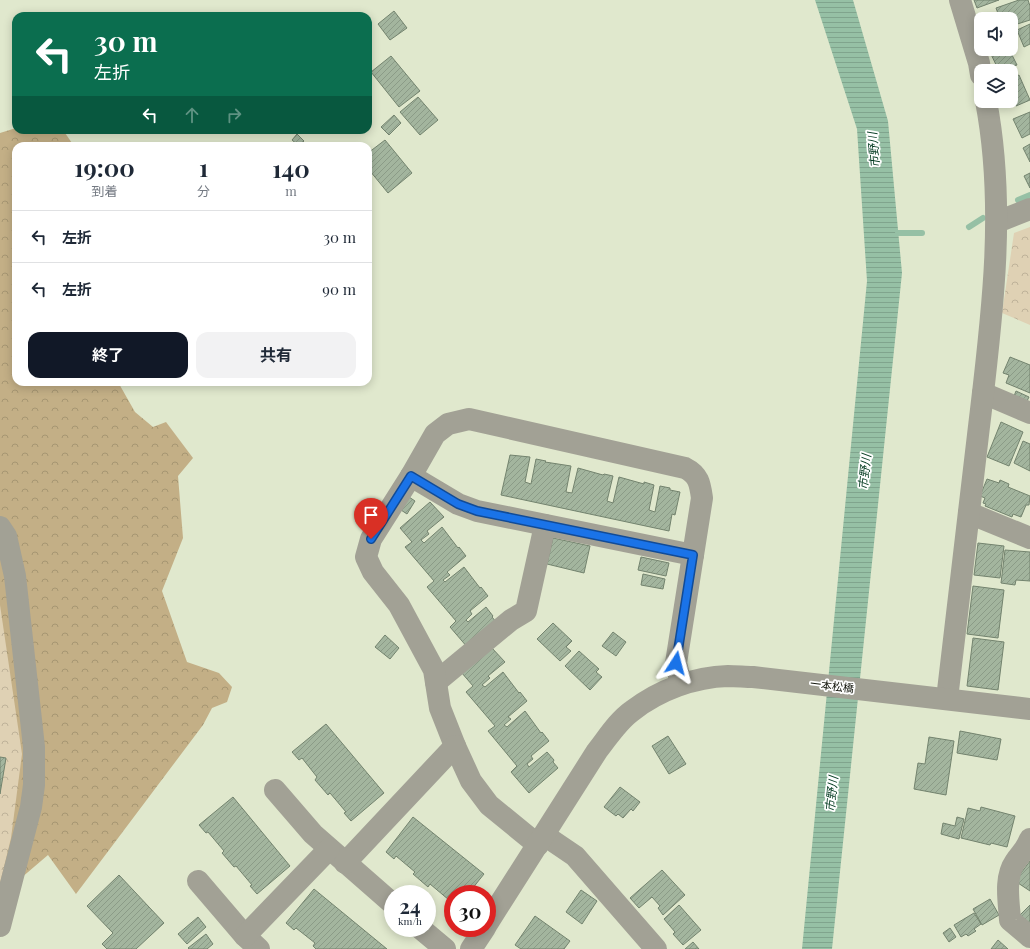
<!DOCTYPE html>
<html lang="ja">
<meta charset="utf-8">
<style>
body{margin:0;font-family:"Playfair Display","Noto Sans JP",serif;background:#f2f2f3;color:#1f2937;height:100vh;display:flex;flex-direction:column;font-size:15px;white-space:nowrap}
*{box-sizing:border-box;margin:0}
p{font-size:13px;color:#747a83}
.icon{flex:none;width:22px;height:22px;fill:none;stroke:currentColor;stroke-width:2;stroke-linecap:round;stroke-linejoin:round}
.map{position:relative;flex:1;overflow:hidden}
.drawer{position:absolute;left:12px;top:142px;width:360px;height:244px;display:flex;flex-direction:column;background:#fff;border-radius:12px;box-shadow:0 2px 10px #0003}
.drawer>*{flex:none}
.guide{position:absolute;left:12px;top:12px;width:360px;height:122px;border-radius:12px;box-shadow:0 2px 10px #0003;background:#0b6e4f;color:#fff;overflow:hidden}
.fabs{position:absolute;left:974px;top:12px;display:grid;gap:8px}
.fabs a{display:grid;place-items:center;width:44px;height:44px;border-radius:8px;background:#fff;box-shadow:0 2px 10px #0003;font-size:20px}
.speed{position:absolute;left:384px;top:885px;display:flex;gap:8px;font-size:20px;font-weight:700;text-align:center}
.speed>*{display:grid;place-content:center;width:52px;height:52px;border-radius:50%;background:#fff;box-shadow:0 2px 10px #0003;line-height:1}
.speed small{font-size:10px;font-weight:400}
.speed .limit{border:6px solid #d22;background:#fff;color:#111}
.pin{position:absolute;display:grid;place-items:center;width:34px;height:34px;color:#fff;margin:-41px -17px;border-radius:50% 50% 50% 0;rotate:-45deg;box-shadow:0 0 4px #0007}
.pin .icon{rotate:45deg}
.me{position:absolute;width:44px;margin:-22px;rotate:9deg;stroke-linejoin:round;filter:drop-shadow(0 0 3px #0008)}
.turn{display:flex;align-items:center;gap:14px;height:84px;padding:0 16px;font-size:18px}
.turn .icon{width:52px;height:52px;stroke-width:2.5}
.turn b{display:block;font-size:28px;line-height:34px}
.lanes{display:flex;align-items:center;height:38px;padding:0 16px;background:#0003;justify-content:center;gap:20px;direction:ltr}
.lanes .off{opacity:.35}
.eta{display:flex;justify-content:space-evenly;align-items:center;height:68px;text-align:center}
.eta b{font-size:24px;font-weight:700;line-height:28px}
.primary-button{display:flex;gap:8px;margin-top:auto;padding:8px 16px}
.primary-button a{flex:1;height:46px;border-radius:12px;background:#111827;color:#fff;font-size:16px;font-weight:700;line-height:46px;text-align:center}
.primary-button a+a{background:#f2f2f3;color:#1f2937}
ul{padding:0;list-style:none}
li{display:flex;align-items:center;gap:12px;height:52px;padding:0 16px;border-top:1px solid #e0e1e3}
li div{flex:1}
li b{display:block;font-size:15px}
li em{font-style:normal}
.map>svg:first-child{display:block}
.forest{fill:url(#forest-crowns)}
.park{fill:url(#park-crowns)}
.water{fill:url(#water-rules)}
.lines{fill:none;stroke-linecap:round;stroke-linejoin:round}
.stream{stroke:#96c0a5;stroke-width:6}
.building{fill:url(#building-hatch);stroke:#73836e}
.minor{stroke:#a2a195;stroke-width:22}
.route-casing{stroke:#114b97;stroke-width:10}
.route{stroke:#1a73e8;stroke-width:7}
.labels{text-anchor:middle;stroke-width:3.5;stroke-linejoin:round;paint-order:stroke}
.street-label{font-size:11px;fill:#0f1208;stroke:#fff}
.water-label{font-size:12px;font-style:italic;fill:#043b21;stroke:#fff}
</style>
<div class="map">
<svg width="1030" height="949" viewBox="0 0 1030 949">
<defs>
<pattern id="forest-crowns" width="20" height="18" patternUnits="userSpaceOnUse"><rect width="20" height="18" fill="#c3af86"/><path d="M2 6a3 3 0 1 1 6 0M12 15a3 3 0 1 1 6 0" fill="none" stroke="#a69672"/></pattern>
<pattern id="park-crowns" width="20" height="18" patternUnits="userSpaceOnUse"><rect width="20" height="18" fill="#dfd1b4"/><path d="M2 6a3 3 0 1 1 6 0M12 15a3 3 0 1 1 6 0" fill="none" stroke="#beb299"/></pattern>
<pattern id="water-rules" width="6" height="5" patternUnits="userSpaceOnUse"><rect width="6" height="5" fill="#96c0a5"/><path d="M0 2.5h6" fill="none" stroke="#80a48d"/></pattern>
<pattern id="building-hatch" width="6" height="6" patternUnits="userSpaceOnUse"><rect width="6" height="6" fill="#a3b59e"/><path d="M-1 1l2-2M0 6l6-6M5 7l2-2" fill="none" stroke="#8b9b87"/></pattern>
</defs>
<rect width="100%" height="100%" fill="#e0e8cd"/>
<polygon class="forest" points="16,128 16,130 63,130 74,146 16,146 16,382 118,382 135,412 153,427 166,422 193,458 178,476 183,538 162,591 187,662 219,673 232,687 227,702 212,708 203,725 76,894 48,855 0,896 0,133"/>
<g class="park">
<polygon points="1030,227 1030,325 1002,313 1014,233"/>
<polygon points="0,605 22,754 11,838 0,883"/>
</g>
<polygon class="water" points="815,0 853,0 888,121 902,273 832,949 802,949 867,281 857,129"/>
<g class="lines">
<g class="stream">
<polyline points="1018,200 1030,195"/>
<polyline points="969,227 983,218"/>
<polyline points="898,233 922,233"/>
</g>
</g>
<g class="building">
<polygon points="974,0 999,0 977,8"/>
<polygon points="1019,0 1028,0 1030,6 1030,20 1011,26 1011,19 1000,19 996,8"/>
<polygon points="394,11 407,28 390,40 378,24"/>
<polygon points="1030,24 1030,44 1024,47 1017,30"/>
<polygon points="991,49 1009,49 1017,65 1003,71 999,71 989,50"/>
<polygon points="391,56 420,91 399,107 371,72"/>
<polygon points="1019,75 1030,100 1016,106 1011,95 1011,79"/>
<polygon points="418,97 438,120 420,135 400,112"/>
<polygon points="1030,112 1030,134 1022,138 1013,119"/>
<polygon points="394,115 401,123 389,135 381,127"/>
<polygon points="297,134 304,141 299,146 292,140"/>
<polygon points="385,140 412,173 388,193 370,171 372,169 368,164 368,153"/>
<polygon points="1030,144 1030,162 1023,148"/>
<polygon points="1030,173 1030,188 1024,176"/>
<polygon points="1010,357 1030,365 1030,393 1006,383 1009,375 1003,373"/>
<polygon points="1016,391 1029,397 1027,401 1014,396"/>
<polygon points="1001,422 1023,432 1009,466 987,457"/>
<polygon points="1023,441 1030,444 1030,471 1014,463"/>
<polygon points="510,455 530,457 525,482 531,484 536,459 546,461 545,462 571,466 566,492 572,493 578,468 603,475 604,474 613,476 607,501 613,503 619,477 644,484 644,482 654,485 649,510 655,512 660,486 670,488 670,490 680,492 675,515 672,514 669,531 501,495"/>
<polygon points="987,479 999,483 1000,480 1009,484 1008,487 1030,496 1029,505 1026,505 1021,517 1013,514 1012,517 985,506 986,504 983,503 985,498 980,496"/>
<polygon points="409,497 415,501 407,514 401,510"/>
<polygon points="430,502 444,517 427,531 429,534 421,540 424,543 442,527 458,548 459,547 466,556 447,572 450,575 443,580 445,582 464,567 480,588 481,587 488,596 470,611 472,614 466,620 468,622 486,607 493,616 492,617 497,623 468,648 450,627 456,621 427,587 434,581 405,547 412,542 400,528"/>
<polygon points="553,538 590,546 584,573 547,564"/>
<polygon points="978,543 1004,546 1000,578 974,575"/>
<polygon points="1005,550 1030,552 1030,581 1016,580 1015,585 1001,583"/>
<polygon points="641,557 669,563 666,576 638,570"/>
<polygon points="643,574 665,579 663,589 641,585"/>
<polygon points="973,586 1004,590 998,638 967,634"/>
<polygon points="553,623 572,641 566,647 571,651 560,661 537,639"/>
<polygon points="613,632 626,642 616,656 602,646"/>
<polygon points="385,635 399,648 390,659 375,647"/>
<polygon points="973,638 1004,642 998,690 967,686"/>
<polygon points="491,647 505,662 488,676 490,678 482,685 485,687 503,672 519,693 520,692 527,701 508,717 511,719 504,725 507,727 525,711 541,733 542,732 549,741 531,756 533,759 527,764 529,767 547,752 554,760 553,762 558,768 529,793 511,772 517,766 488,731 495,726 466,692 473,686 461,672"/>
<polygon points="579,651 599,669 596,672 602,677 590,690 565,666"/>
<polygon points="326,724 384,793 351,821 344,813 346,812 330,793 328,795 315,780 317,777 302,758 299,760 292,752"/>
<polygon points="960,731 1001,739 997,760 957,753"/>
<polygon points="668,736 686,764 669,774 652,746"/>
<polygon points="929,737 954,741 946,795 914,789 918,763 925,764"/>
<polygon points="0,757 6,758 0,794"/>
<polygon points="620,787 640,802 633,811 631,809 623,818 618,814 616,816 604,807"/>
<polygon points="233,797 290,866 257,894 250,886 252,885 236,866 234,867 222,853 224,851 208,832 206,833 199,825"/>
<polygon points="981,807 1015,816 1007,847 991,843 990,845 961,838 968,808 980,811"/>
<polygon points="413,817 484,874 468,894 453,894 453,907 448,902 449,900 430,884 428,887 413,874 415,872 396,856 394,859 386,852"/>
<polygon points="957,817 964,819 959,839 941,834 943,823 955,826"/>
<polygon points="1030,861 1030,891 1015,881"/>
<polygon points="662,870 685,895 663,915 658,908 660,906 652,897 639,908 630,898"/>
<polygon points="119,875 164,923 136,949 107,949 102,944 113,933 87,906"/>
<polygon points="314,889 387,949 316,949 313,946 315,943 296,928 294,930 286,923"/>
<polygon points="581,890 597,901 582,924 566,912"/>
<polygon points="990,899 999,915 982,925 973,909"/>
<polygon points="679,905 701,930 683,945 673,934 675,932 664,919"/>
<polygon points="1030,905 1030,927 1019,916"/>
<polygon points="974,913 981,924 974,929 976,931 968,936 966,934 961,937 954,925"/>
<polygon points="535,916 570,941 564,949 521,949 515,945"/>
<polygon points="198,917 206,927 187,944 178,934"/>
<polygon points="950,928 956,937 949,942 943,933"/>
<polygon points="206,934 213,944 207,949 189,949 188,948"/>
<polygon points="998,940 1008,949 991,949"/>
<polygon points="693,942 699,949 685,949"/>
</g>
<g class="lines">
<g class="minor">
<polyline points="960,0 979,63 981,75"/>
<polyline points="997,222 1030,209"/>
<polyline points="983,393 1030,413"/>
<polyline points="411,476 458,504 477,511 693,555"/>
<polyline points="969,513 1030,538"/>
<polyline points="0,527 6,536 15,576 34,747 34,785 31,807 0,926"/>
<polyline points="436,682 511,620 526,611 545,525"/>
<path d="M947,699C957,611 968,523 978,435C991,325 1007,211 986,101"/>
<polyline points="275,790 313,834 393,904"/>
<polyline points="544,835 575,856 656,949"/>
<path d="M1030,839C1025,851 1022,852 1015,862C1004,878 1009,902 1010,920L1030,937"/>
<path d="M538,845L489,805L471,781L455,746L440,708L434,670L399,605L373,572L366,557L371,539L411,476L435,434L448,424L469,419L685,468C699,475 700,484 702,498L676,663L681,684"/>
<polyline points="345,863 455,746"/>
<polyline points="198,881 245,936 259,949"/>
<path d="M487,924L597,751C608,737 618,721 632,711C659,690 694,677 728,676C737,676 745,677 753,677L1030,709"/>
<polyline points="420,928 445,949"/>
<polyline points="245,936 329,849"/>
<polyline points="471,949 485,928"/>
</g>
</g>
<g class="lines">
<defs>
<polyline id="route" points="371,539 411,476 458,504 477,511 693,555 676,663"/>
</defs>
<use href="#route" class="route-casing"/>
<use href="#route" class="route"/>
</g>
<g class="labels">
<g class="street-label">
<text transform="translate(832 686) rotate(7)" y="4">一本松橋</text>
</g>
<g class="water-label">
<text transform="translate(874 150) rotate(-95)" y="4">市野川</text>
<text transform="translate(865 472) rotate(-84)" y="4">市野川</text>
<text transform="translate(832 794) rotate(-84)" y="4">市野川</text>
</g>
</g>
</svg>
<div class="fabs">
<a><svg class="icon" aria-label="sound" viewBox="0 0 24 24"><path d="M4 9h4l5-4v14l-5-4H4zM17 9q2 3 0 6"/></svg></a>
<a><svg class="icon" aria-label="layers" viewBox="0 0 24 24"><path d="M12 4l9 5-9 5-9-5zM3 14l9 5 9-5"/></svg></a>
</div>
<div class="speed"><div>24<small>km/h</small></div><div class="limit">30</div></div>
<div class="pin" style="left:371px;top:539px;background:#d93025"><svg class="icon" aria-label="arrive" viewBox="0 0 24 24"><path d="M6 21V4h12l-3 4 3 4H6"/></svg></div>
<svg class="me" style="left:676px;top:663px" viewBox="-20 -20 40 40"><path d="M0-17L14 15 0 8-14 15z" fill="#1a73e8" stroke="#fff" stroke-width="4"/></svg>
<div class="guide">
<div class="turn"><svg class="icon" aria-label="left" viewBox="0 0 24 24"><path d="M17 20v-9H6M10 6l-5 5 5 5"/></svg><div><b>30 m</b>左折</div></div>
<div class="lanes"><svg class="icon" aria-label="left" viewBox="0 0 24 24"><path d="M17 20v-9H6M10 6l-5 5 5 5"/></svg><svg class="icon off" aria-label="ahead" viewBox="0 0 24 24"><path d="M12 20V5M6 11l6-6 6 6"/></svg><svg class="icon off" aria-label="right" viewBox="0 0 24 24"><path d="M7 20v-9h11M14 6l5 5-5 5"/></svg></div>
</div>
<section class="drawer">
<div class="eta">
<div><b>19:00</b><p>到着</p></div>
<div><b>1</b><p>分</p></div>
<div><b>140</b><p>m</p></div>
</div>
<ul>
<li><svg class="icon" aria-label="left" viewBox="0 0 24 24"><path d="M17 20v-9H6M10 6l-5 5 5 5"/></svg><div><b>左折</b></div><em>30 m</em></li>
<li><svg class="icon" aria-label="left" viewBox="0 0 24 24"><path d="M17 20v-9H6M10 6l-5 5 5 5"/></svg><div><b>左折</b></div><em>90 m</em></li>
</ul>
<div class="primary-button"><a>終了</a><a>共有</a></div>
</section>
</div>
